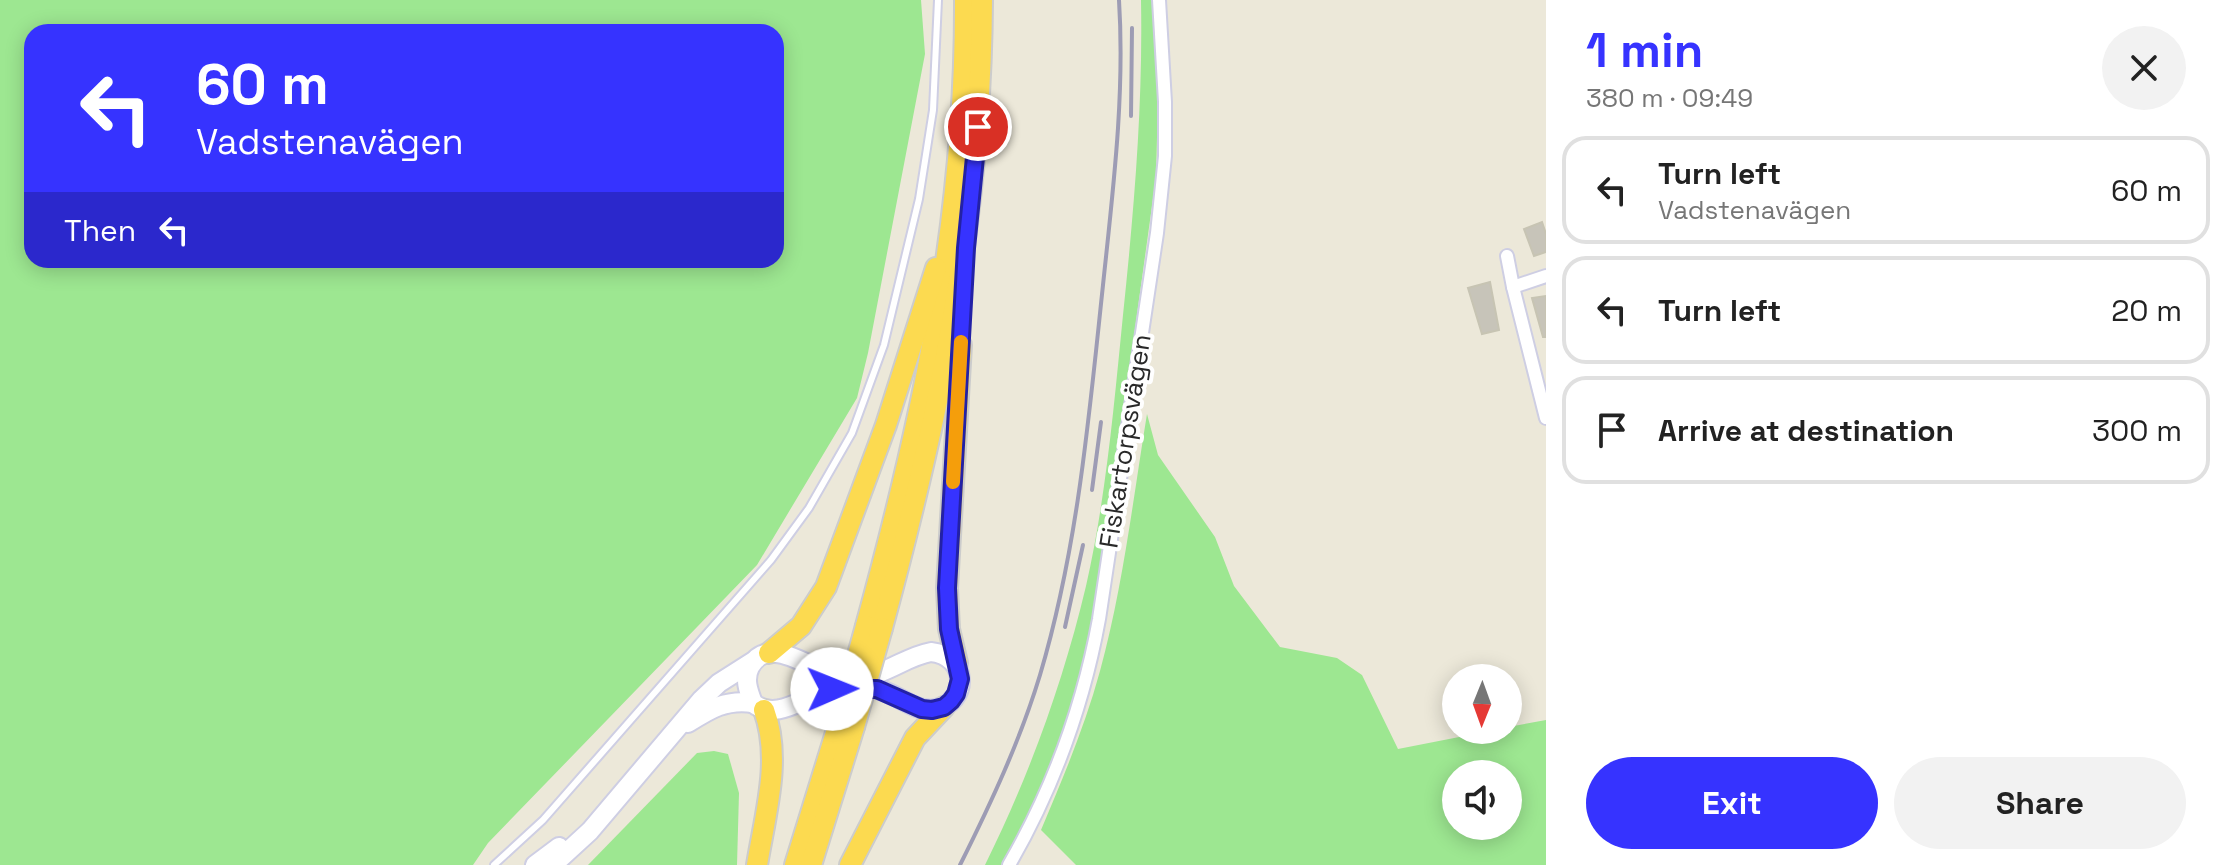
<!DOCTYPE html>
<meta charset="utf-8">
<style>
body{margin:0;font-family:"Space Grotesk",sans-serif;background:#f2f2f2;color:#222;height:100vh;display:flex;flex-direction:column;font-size:30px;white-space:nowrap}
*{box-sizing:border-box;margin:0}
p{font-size:26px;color:#767676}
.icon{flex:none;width:44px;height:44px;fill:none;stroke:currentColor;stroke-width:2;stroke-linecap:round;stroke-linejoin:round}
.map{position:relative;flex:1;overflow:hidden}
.sheet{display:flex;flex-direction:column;background:#fff;width:680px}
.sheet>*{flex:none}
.hud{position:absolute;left:24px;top:24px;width:760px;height:244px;border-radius:24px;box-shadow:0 4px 20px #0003;background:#3633ff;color:#fff;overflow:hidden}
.needle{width:52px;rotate:181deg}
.controls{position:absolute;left:1442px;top:664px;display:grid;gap:16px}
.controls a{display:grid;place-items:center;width:80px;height:80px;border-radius:50%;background:#fff;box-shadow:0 4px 20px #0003;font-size:40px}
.pin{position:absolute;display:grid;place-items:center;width:68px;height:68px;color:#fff;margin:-34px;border:4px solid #fff;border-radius:50%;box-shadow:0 2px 8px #0007}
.me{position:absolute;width:88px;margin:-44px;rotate:89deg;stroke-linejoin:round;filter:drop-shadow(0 0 6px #0008)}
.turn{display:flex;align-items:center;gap:28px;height:168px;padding:0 40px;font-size:36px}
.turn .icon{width:104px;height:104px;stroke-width:2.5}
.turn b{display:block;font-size:56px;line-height:68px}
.then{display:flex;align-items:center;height:76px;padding:0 40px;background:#0003;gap:16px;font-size:30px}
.round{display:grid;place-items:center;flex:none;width:84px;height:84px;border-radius:42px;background:#f2f2f2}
.headline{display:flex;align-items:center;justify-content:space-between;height:136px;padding:0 40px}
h1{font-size:48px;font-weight:600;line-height:60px;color:#3633ff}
.cta{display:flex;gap:16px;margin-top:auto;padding:16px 40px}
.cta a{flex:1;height:92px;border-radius:48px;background:#3633ff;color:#fff;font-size:32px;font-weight:600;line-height:92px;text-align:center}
.cta a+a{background:#f2f2f2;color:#222}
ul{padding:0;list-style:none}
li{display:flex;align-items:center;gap:24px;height:108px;margin:0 16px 12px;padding:0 24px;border:4px solid #e0e0e0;border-radius:24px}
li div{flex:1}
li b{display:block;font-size:30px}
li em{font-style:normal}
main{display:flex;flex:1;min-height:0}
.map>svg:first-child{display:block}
.green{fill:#9de791;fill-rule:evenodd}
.building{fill:#c7c4b9;stroke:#c7c4b3;stroke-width:2}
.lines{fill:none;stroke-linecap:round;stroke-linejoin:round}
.service-casing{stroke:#cecee3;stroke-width:10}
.minor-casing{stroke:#cecee3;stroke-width:16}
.secondary-casing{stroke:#cecee3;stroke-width:22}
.trunk-casing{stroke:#ccc;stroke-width:24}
.service{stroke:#fff;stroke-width:6}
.minor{stroke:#fff;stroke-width:12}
.secondary{stroke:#fff;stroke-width:18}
.trunk{stroke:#fcda50;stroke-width:20}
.rail{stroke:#9d9cb4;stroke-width:4}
.trunk-bridge-casing{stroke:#ccc;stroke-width:24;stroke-linecap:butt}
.trunk-bridge{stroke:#fcda50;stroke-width:20}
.route-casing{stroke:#2321a6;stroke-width:20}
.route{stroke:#3633ff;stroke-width:14}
.slow{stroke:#f59e0b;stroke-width:14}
.labels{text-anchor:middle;stroke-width:8;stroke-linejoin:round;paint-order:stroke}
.street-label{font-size:26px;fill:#292929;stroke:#fff}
</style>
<main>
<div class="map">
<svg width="1546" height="865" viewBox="0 0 1546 865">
<rect width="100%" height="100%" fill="#ece8d9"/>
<g class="green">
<path d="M0,0H921L925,54L868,353L857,398L757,565L488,843L473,865H0ZM776,32V260H32V32Z"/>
<path d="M1141,0H1153L1159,57L1156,177L1095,618C1075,709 1048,783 1003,865H985C1029,776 1063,683 1086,586C1106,498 1114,405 1123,315C1134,210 1143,106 1141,0Z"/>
<path d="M1147,414L1158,455L1215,537L1234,586L1280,647L1337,658L1362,675L1398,749L1495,730H1508V727L1546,720V865H1076L1041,830C1063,778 1085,726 1100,671C1123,587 1133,499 1147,414ZM1508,774V826H1456V774Z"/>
<polygon points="714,751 728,754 739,793 737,865 588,865 697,753"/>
</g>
<g class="building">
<polygon points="1542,222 1546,234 1546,252 1534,256 1524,229"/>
<polygon points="1490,282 1499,330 1482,334 1468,288"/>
<polygon points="1546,296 1546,337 1543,337 1532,298"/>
</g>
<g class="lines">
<defs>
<polyline id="service" points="494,865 543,820 771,560 809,508 852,433 884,345 919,199 933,110 938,0"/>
<g id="minor">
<polyline points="1507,256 1513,287"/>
<polyline points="1546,276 1513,287 1546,418"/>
<path d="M1009,865C1054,787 1083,707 1099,619L1157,233L1165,156V102L1159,0"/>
</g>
<g id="secondary">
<path d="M931,652C969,656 969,703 935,709C915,713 897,693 877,689C865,686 852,687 840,688C810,691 778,724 753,703C748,690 744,679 750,667C767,635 808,666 829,674C837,676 846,677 854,677C884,678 903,657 931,652Z"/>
<path d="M688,723C710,709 726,699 753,703"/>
<polyline points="535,865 559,847"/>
<polyline points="553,865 590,831 701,700 719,683 752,662"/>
</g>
<g id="trunk">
<path d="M866,626C923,418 966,218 965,0"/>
<path d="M882,628C939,418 981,219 982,0"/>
<polyline points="769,653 801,626 826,587 886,425 936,268"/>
<polyline points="957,663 949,629 947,588 961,345"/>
<path d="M757,865C765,815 782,759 764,710"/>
<polyline points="795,865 839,723"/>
<polyline points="811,865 854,727"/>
<polyline points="850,865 915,738 944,707"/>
</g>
</defs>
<use href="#service" class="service-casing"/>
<use href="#minor" class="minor-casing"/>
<use href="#secondary" class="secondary-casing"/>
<use href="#trunk" class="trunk-casing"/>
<use href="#service" class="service"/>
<use href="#minor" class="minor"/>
<use href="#secondary" class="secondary"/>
<use href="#trunk" class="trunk"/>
<g class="rail">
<polyline points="1131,116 1132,28"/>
<polyline points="1092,490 1101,422"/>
<polyline points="1065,627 1083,545"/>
<path d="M960,865C991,803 1020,741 1040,675C1078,547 1089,416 1103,285C1113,190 1125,95 1119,0"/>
</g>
<defs>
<g id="trunk-bridge">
<polyline points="839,723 866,626"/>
<polyline points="854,727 882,628"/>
</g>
</defs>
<use href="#trunk-bridge" class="trunk-bridge-casing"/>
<use href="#trunk-bridge" class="trunk-bridge"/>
</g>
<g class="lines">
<defs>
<polyline id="route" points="832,689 877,689 922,709 932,710 944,707 951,701 956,694 960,679 949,629 947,588 966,248 978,127"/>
</defs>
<use href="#route" class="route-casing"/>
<use href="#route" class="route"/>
<polyline class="slow" points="953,482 961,342"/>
</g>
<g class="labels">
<g class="street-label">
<text transform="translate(1125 441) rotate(-81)" y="9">Fiskartorpsvägen</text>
</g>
</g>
</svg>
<div class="controls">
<a><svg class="needle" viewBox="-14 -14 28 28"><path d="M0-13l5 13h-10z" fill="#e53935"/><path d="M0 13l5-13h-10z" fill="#767676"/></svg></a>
<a><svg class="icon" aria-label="sound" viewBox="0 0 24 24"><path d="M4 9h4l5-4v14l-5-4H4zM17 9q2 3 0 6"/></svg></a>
</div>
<div class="pin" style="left:978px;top:127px;background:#d93025"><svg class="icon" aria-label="arrive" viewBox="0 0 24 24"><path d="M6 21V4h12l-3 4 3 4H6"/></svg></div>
<svg class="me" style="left:832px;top:689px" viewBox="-20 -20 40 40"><circle r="19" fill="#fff"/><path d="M0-13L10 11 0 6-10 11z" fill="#3633ff"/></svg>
<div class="hud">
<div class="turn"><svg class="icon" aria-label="left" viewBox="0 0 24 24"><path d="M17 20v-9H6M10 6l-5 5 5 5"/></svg><div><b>60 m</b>Vadstenavägen</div></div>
<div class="then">Then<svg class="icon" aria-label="left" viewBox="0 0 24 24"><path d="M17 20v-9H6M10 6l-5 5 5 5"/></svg></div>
</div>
</div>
<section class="sheet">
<div class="headline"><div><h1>1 min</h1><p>380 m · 09:49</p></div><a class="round"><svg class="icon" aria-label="close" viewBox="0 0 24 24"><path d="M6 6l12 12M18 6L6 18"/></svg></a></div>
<ul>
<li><svg class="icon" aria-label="left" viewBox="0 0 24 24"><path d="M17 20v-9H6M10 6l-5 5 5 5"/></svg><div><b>Turn left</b><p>Vadstenavägen</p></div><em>60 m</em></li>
<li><svg class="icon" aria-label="left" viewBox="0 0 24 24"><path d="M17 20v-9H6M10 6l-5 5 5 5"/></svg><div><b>Turn left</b></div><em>20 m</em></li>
<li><svg class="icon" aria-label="arrive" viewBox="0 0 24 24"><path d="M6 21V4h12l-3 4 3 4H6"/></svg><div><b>Arrive at destination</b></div><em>300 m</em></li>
</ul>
<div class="cta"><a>Exit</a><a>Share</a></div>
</section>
</main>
